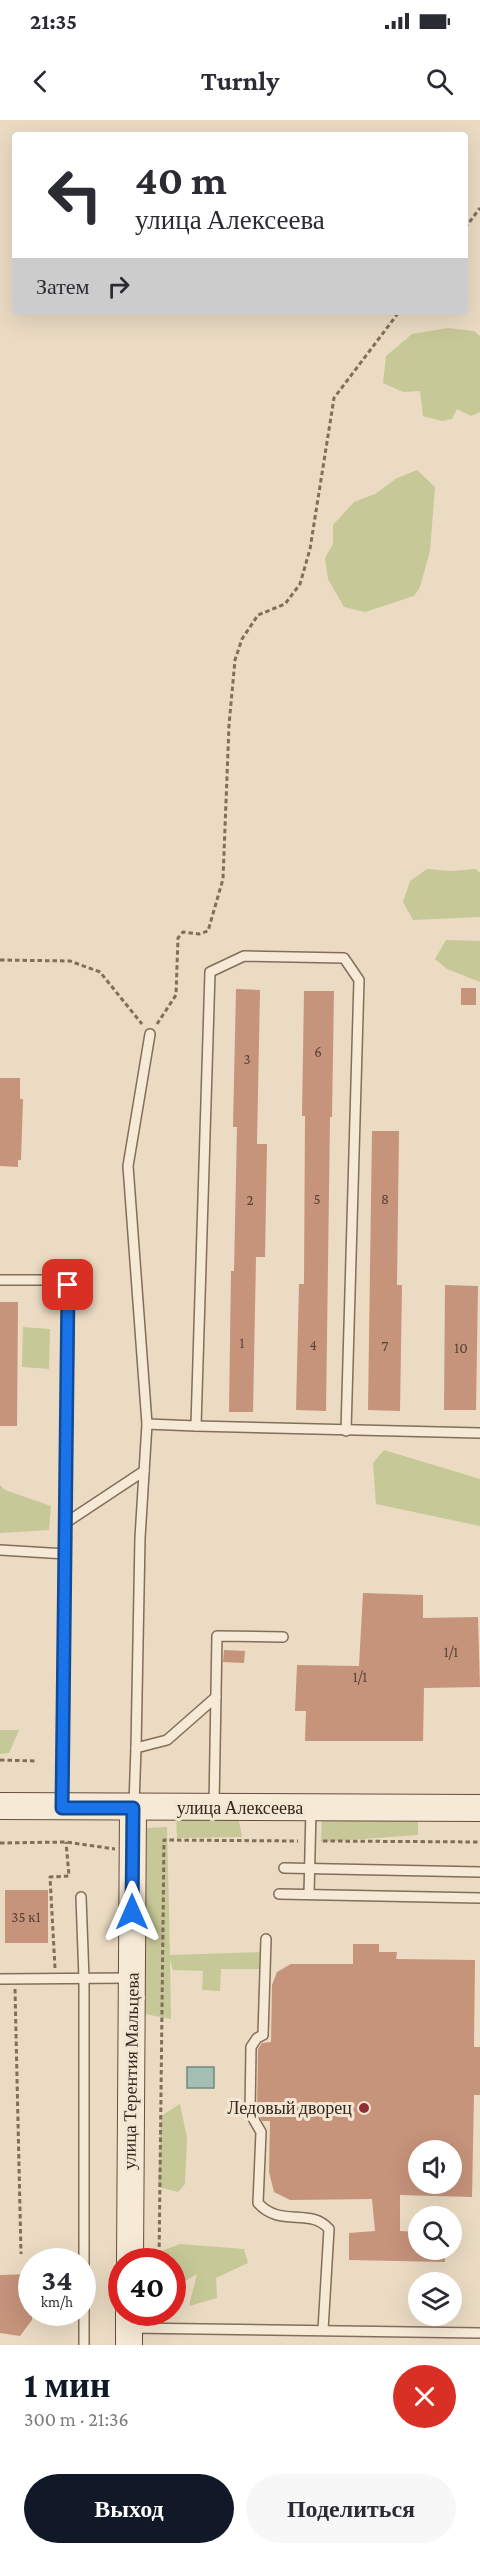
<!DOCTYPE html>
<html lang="ru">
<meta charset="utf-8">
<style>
body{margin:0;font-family:"Crimson Pro",serif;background:#f7f7f7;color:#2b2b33;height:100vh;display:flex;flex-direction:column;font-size:22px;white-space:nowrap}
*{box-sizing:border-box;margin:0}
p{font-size:20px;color:#7c7c81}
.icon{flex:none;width:33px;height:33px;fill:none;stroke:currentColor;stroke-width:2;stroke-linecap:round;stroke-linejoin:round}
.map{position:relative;height:2225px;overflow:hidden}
.sheet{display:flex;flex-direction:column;background:#fff;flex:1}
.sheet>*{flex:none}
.top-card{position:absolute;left:12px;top:12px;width:456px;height:183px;border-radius:6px;box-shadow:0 6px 24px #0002;background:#fff;color:#2b2b33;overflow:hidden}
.fabs{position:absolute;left:408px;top:2020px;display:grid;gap:12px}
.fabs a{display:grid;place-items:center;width:54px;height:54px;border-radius:50%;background:#fff;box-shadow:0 6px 24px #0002;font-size:30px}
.speed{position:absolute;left:18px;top:2128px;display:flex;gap:12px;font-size:30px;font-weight:700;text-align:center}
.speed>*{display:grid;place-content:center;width:78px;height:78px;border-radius:50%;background:#fff;box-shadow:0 6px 24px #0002;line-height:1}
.speed small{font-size:15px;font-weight:400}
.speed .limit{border:9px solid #d22;background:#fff;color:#111}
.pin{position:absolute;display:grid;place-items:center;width:51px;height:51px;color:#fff;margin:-26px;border-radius:12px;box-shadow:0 3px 9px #0006}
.me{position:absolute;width:66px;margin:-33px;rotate:0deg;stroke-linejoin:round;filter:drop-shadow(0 0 4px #0008)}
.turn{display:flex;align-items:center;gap:21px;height:126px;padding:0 24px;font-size:27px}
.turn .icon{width:78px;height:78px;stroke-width:2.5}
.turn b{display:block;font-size:42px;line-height:51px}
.then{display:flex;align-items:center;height:57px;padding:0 24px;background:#0003;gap:12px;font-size:22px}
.round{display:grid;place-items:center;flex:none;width:63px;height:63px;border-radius:32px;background:#f7f7f7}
.overview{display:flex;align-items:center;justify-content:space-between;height:102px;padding:0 24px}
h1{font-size:36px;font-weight:700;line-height:45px;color:#111827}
.button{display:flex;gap:12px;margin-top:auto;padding:12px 24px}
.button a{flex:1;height:69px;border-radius:36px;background:#111827;color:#fff;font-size:24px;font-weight:700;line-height:69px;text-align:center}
.button a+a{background:#f7f7f7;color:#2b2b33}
.status{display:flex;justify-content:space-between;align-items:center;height:42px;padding:0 30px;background:#fff;direction:ltr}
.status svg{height:16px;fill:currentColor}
header{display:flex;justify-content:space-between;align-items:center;height:78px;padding:0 24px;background:#fff;font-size:27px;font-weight:700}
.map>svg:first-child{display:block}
.green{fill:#c6c897}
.water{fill:#a5beb4;stroke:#6c8b81;stroke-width:1.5}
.building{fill:#c6937b;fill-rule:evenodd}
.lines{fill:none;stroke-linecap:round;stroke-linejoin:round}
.lane-casing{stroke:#836d5b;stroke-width:12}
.secondary-casing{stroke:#654e3e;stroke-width:28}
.path{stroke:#836d5b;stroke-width:3;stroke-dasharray:4.5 3;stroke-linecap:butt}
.lane{stroke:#f6e9d5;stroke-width:9}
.secondary{stroke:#f6e9d5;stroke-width:26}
.route-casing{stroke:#114b97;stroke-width:15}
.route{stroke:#1a73e8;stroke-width:10}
.poi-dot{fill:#8e2f38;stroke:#f3e6d2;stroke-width:2}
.labels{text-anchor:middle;stroke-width:6;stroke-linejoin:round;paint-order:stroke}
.number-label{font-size:15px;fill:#584235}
.street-label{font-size:18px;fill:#34271e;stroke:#f3e6d2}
.poi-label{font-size:18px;fill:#34271e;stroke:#f3e6d2;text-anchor:end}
</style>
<div class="status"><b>21:35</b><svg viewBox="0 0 49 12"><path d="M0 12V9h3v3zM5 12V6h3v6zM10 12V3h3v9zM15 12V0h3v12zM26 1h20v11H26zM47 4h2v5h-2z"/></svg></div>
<header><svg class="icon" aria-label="back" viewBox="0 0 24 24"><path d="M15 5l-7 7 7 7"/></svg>Turnly<svg class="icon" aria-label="search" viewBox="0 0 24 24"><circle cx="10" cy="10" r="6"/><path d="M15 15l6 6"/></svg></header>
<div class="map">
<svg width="480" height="2225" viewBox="0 0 480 2225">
<rect width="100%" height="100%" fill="#ebdbc3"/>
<g class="green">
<polygon points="448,208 474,211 480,216 480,292 471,296 457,289 452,299 442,301 423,296 420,271 403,272 383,263 386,236 412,214"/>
<polygon points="417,350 435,367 430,431 420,467 414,476 365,492 344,487 328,459 325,438 333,424 333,405 354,382 375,374 397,358"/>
<polygon points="427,749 451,751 476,749 480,753 480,797 413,800 403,782 410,761"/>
<polygon points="446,820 480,821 480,862 447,849 435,839"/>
<polygon points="23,1207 50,1209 49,1249 22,1247"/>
<polygon points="384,1330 480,1359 480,1406 376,1384 373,1343"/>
<polygon points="0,1365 5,1370 51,1386 49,1410 0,1413"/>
<polygon points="0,1610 19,1610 9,1633 0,1634"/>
<polygon points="176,1691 238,1696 242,1717 177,1718"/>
<polygon points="322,1694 418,1698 418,1715 321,1722"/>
<polygon points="167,1707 170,1835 260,1832 259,1849 221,1849 220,1871 202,1870 203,1851 173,1850 170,1840 171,1899 145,1894 147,1708"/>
<polygon points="180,1984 187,2018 185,2064 178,2072 158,2067 161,1996"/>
<polygon points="180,2124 244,2129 248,2143 216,2158 217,2178 189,2186 197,2154 178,2165 178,2191 173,2191 172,2142 155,2142 156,2133"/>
</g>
<rect class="water" x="187" y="1947" width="27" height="21"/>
<g class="building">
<rect x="461" y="868" width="15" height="17"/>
<polygon points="236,869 260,870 257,1024 267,1024 265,1137 256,1137 253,1292 229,1292 231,1151 234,1151 237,1007 233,1007"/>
<polygon points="304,871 334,871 332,997 330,997 326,1291 296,1290 299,1164 304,1164 305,996 302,996"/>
<polygon points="0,958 20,958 20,979 23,979 21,1040 18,1040 18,1047 0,1046"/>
<polygon points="372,1011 399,1011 397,1165 402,1165 400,1291 368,1290"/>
<polygon points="445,1165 478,1166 476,1290 444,1290"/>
<polygon points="0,1182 18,1182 17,1306 0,1306"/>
<polygon points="363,1473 423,1475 423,1498 478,1497 480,1567 424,1568 423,1621 305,1621 306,1591 295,1591 297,1545 359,1546"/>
<polygon points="224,1530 245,1531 244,1543 223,1542"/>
<rect x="5" y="1770" width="43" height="53"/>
<path d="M353,1824H379V1832H397L396,1839L475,1840L474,1927H480V1975H474L472,2077L400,2075V2111L418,2112V2130H445V2142L349,2140V2113L375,2111L372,2079L290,2080L274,2072L269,2052L270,2001H262L257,1991L258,1929L262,1923L271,1922L272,1865L277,1852L291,1844H353ZM418,2031H452V2064H418Z"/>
<polygon points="32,2154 32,2200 20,2216 0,2213 0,2155"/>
</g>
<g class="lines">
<defs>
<g id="lane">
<polyline points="0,1160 60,1160 69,1169 62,1684"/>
<polyline points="147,1304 196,1306 210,852 244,836 344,838 359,860 346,1311"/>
<polyline points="196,1306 480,1313"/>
<polyline points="67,1402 144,1351"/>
<polyline points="0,1430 66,1434"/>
<polyline points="136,1628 140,1418 147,1304 128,1046 150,914"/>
<polyline points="134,1684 136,1628 167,1620 216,1577"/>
<polyline points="214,1686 217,1516 283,1517"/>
<polyline points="284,1748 480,1752"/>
<polyline points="279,1774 480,1778"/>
<polyline points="309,1774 311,1689"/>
<polyline points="81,1777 84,1859 84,2225"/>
<path d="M266,1819L263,1915L257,1918L251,1927L250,1993L261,2012L258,2083C280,2108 310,2087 329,2109L323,2210"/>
<polyline points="0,1859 130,1858"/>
<polyline points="131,2208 480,2213"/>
</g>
<g id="secondary">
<polyline points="0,1686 480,1688"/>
<polyline points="130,2142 133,1688"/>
<polyline points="129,2225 129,2193"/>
</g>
</defs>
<use href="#lane" class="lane-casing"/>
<use href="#secondary" class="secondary-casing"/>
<g class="path">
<polyline points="465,108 480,88"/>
<polyline points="0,840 70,841 100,852 142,904"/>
<polyline points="157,904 176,875 178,818 183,812 199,814 208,811 223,759 229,605 235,540 242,519 258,495 285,484 300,464 310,429 334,278 399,192"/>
<polyline points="0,1640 36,1641"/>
<polyline points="323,1721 480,1722"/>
<polyline points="0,1723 66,1722 115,1729"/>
<polyline points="55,1848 50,1757 69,1756 66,1722"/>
<polyline points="15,1869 21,2134"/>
<polyline points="159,2142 164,1720 298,1721"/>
</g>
<use href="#lane" class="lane"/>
<use href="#secondary" class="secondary"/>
</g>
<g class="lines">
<defs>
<polyline id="route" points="68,1165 62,1688 133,1688 132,1792"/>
</defs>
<use href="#route" class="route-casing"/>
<use href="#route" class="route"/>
</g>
<circle class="poi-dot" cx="364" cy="1988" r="6"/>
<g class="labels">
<g class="number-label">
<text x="318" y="937">6</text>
<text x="247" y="944">3</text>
<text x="317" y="1084">5</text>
<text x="385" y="1084">8</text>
<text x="250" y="1085">2</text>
<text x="242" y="1228">1</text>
<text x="313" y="1230">4</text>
<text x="385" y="1231">7</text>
<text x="461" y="1233">10</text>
<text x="451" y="1537">1/1</text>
<text x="360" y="1562">1/1</text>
<text x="26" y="1802">35 к1</text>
</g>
<g class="street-label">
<text x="240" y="1694">улица Алексеева</text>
<text transform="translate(131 1951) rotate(-89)" y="6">улица Терентия Мальцева</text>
</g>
<g class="poi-label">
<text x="352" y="1994">Ледовый дворец</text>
</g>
</g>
</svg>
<div class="fabs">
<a><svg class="icon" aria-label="sound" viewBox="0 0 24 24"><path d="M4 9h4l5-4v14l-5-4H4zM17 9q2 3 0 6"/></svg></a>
<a><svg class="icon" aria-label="search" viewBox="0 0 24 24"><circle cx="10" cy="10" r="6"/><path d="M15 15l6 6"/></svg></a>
<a><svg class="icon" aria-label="layers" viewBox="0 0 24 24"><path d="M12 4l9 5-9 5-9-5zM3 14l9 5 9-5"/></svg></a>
</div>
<div class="speed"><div>34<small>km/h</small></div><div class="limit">40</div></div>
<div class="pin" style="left:68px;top:1165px;background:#d93025"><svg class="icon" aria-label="arrive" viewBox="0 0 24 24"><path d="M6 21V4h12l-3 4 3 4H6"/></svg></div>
<svg class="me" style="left:132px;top:1792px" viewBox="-20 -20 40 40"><path d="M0-17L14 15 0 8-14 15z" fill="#1a73e8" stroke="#fff" stroke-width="4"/></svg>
<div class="top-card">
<div class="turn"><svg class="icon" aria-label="left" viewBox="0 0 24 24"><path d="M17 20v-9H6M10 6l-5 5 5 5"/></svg><div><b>40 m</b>улица Алексеева</div></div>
<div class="then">Затем<svg class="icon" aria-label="right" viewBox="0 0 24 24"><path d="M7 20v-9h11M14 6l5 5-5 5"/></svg></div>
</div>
</div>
<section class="sheet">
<div class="overview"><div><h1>1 мин</h1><p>300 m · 21:36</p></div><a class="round" style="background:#d93025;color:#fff"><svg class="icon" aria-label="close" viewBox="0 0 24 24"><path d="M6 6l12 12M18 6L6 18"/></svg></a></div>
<div class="button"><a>Выход</a><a>Поделиться</a></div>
</section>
